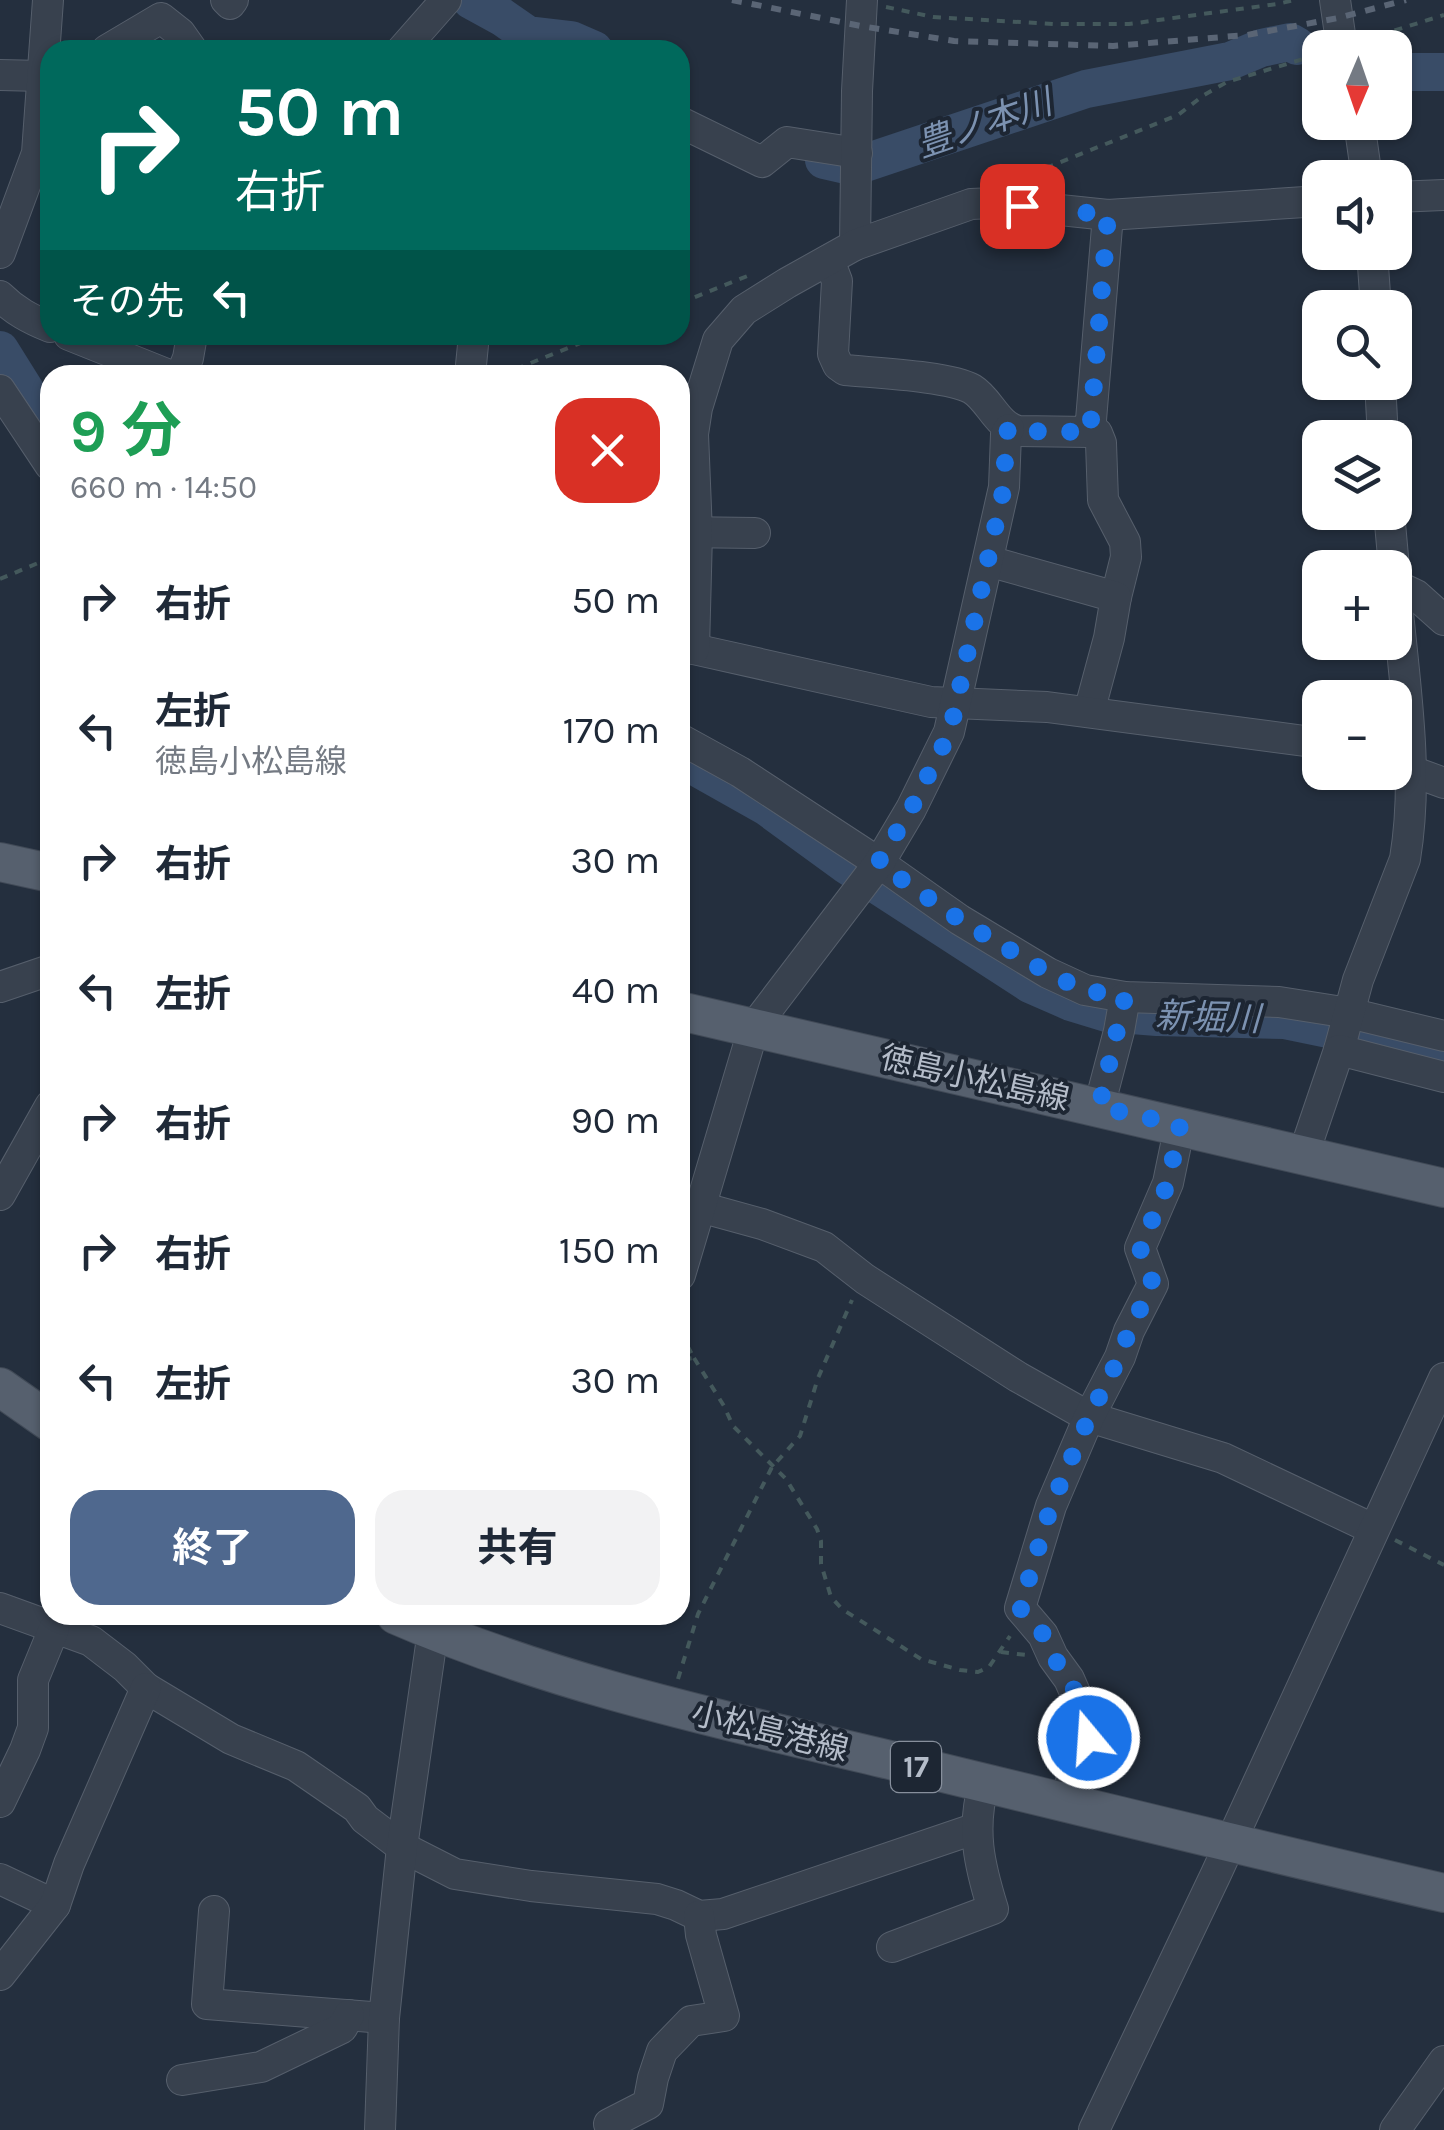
<!DOCTYPE html>
<html lang="ja">
<meta charset="utf-8">
<style>
body{margin:0;font-family:Karla,"Noto Sans JP",sans-serif;background:#f2f2f3;color:#1f2937;height:100vh;display:flex;flex-direction:column;font-size:38px;white-space:nowrap}
*{box-sizing:border-box;margin:0}
p{font-size:32px;color:#747a83}
.icon{flex:none;width:55px;height:55px;fill:none;stroke:currentColor;stroke-width:2;stroke-linecap:round;stroke-linejoin:round}
.map{position:relative;flex:1;overflow:hidden}
.sheet{position:absolute;left:40px;top:365px;width:650px;height:1260px;display:flex;flex-direction:column;background:#fff;border-radius:30px;box-shadow:0 2px 8px #0004}
.sheet>*{flex:none}
.top-card{position:absolute;left:40px;top:40px;width:650px;height:305px;border-radius:30px;box-shadow:0 2px 8px #0004;background:#00695c;color:#fff;overflow:hidden}
.needle{width:65px;rotate:182deg}
.tools{position:absolute;left:1302px;top:30px;display:grid;gap:20px}
.tools a{display:grid;place-items:center;width:110px;height:110px;border-radius:20px;background:#fff;box-shadow:0 2px 8px #0004;font-size:50px}
.pin{position:absolute;display:grid;place-items:center;width:85px;height:85px;color:#fff;margin:-42px;border-radius:20px;box-shadow:0 5px 15px #0006}
.me{position:absolute;width:110px;margin:-55px;rotate:342deg;stroke-linejoin:round;filter:drop-shadow(0 0 8px #0008)}
.turn{display:flex;align-items:center;gap:35px;height:210px;padding:0 30px;font-size:45px}
.turn .icon{width:130px;height:130px;stroke-width:2.5}
.turn b{display:block;font-size:70px;line-height:85px}
.then{display:flex;align-items:center;height:95px;padding:0 30px;background:#0003;gap:20px;font-size:38px}
.round{display:grid;place-items:center;flex:none;width:105px;height:105px;border-radius:30px;background:#f2f2f3}
.overview{display:flex;align-items:center;justify-content:space-between;height:170px;padding:0 30px}
h1{font-size:60px;font-weight:700;line-height:75px;color:#1e9e55}
.action{display:flex;gap:20px;margin-top:auto;padding:20px 30px}
.action a{flex:1;height:115px;border-radius:30px;background:#4f688e;color:#fff;font-size:40px;font-weight:700;line-height:115px;text-align:center}
.action a+a{background:#f2f2f3;color:#1f2937}
ul{padding:0;list-style:none}
li{display:flex;align-items:center;gap:30px;height:130px;padding:0 30px}
li div{flex:1}
li b{display:block;font-size:38px}
li em{font-style:normal}
.map>svg:first-child{display:block}
.lines{fill:none;stroke-linecap:round;stroke-linejoin:round}
.river{stroke:#394c67;stroke-width:38}
.minor-casing{stroke:#565f6c;stroke-width:32}
.major-casing{stroke:#414a57;stroke-width:40}
.path{stroke:#44595c;stroke-width:4;stroke-dasharray:8 8;stroke-linecap:butt}
.minor{stroke:#38414e;stroke-width:30}
.major{stroke:#56606e;stroke-width:38}
.rail{stroke:#5a6575;stroke-width:6;stroke-dasharray:10 10;stroke-linecap:butt}
.route{stroke:#1a73e8;stroke-width:18;stroke-dasharray:0 32.4}
.labels{text-anchor:middle;stroke-width:8;stroke-linejoin:round;paint-order:stroke}
.shield{fill:#1d2633;stroke:#878f9c;stroke-width:2.5}
.shield-label{font-size:30px;font-weight:bold;fill:#b4bcc9}
.street-label{font-size:32px;fill:#b4bcc9;stroke:#1d2633}
.water-label{font-size:35px;font-style:italic;fill:#7c92b1;stroke:#1d2633}
</style>
<div class="map">
<svg width="1444" height="2130" viewBox="0 0 1444 2130">
<rect width="100%" height="100%" fill="#242f3e"/>
<g class="lines">
<g class="river">
<polyline points="471,0 502,17 528,35 571,40 594,50"/>
<polyline points="1395,72 1444,72"/>
<polyline points="824,160 846,165 865,163 1086,89 1230,61 1261,48 1290,42 1297,46"/>
<polyline points="0,350 50,430"/>
<polyline points="680,758 767,807 845,864 1030,984 1071,1002 1107,1013 1157,1017 1284,1020 1444,1053"/>
</g>
<defs>
<g id="minor">
<polyline points="226,0 230,4 233,0"/>
<polyline points="1335,0 1342,48"/>
<polyline points="107,50 161,18 180,33 192,50"/>
<polyline points="402,50 446,0"/>
<polyline points="0,75 42,76"/>
<polyline points="680,122 762,162 787,142 857,153"/>
<polyline points="1359,122 1367,178"/>
<polyline points="1395,197 1444,195"/>
<polyline points="855,245 857,91 862,0"/>
<polyline points="1372,252 1376,308"/>
<polyline points="0,253 37,153 48,0"/>
<path d="M829,260L837,281L833,354L838,365L845,370C874,373 949,376 972,389C990,400 996,425 1018,431L1090,432L1108,215"/>
<path d="M0,296C15,311 30,319 50,327"/>
<polyline points="69,335 169,375"/>
<polyline points="181,375 188,358 192,335"/>
<polyline points="470,375 474,335"/>
<polyline points="1380,382 1383,438"/>
<polyline points="0,390 50,465"/>
<polyline points="1090,432 1097,433 1101,443 1103,500 1125,542 1126,557 1116,597"/>
<polyline points="1389,512 1394,568"/>
<polyline points="680,532 755,533"/>
<polyline points="988,561 1116,597 1109,638 1089,712"/>
<polyline points="1395,585 1416,595 1444,620"/>
<polyline points="680,646 931,702 1047,707 1320,743"/>
<polyline points="694,649 697,533 693,434 697,408 718,340 744,310 787,283 855,245 971,204 994,203 1108,215 1320,201"/>
<polyline points="680,739 740,772 879,863 960,920 1048,973 1085,990 1125,997 1279,1002 1349,1013 1444,1036"/>
<polyline points="1395,765 1444,783"/>
<polyline points="0,987 50,970"/>
<path d="M1339,1050L1358,980L1405,859C1420,768 1403,674 1395,582"/>
<polyline points="1099,1107 1119,1031 1125,997"/>
<polyline points="1303,1156 1339,1050 1444,1077"/>
<polyline points="0,1195 50,1106"/>
<polyline points="680,1211 700,1207 762,1224 824,1247 865,1279 1018,1377 1089,1417 1223,1458 1373,1529"/>
<polyline points="680,1275 754,1027 879,863 911,809 949,732 1004,487 1006,434 1009,429"/>
<polyline points="0,1608 91,1641 125,1667 146,1688 231,1739 296,1766 357,1808 365,1819 402,1847 455,1874 531,1886 657,1899 676,1905 699,1916 723,1914 977,1828"/>
<polyline points="0,1802 25,1750 33,1728 33,1680 54,1629"/>
<polyline points="1064,1802 1072,1779 1086,1756 1089,1738 1080,1704 1069,1679 1053,1657 1043,1635 1020,1608 1051,1506 1089,1417 1120,1357 1129,1331 1153,1284 1140,1248 1168,1183 1180,1125"/>
<polyline points="0,1879 55,1905"/>
<polyline points="214,1911 207,2004 384,2018"/>
<path d="M892,1947L993,1909C979,1864 971,1829 984,1783"/>
<polyline points="0,1975 55,1905 69,1864 146,1688"/>
<polyline points="182,2080 261,2067 342,2028 349,2015"/>
<polyline points="380,2130 384,2018 402,1847 433,1631 437,1615"/>
<polyline points="612,2130 609,2124 648,2104 653,2078 662,2051 691,2021 724,2016 701,1935 699,1916"/>
<polyline points="1094,2130 1216,1874 1444,1378"/>
<polyline points="1395,2130 1444,2061"/>
</g>
<g id="major">
<polyline points="0,862 50,873"/>
<polyline points="680,1011 1444,1188"/>
<polyline points="0,1387 50,1422"/>
<path d="M396,1615C556,1685 728,1721 898,1762C1080,1806 1261,1851 1444,1893"/>
</g>
</defs>
<use href="#minor" class="minor-casing"/>
<use href="#major" class="major-casing"/>
<g class="path">
<polyline points="886,7 933,17 1053,24 1129,24 1277,4 1295,0"/>
<polyline points="1364,40 1444,15"/>
<polyline points="1016,180 1178,115 1204,95 1227,82 1320,54"/>
<polyline points="680,303 750,275"/>
<polyline points="501,375 600,335"/>
<polyline points="0,579 50,558"/>
<polyline points="680,1332 694,1358 680,1360"/>
<polyline points="694,1358 724,1406 733,1426 786,1479 817,1529 821,1541 821,1564 831,1597 842,1609 921,1659 960,1670 978,1672 989,1667 1010,1636"/>
<polyline points="1395,1540 1444,1565"/>
<polyline points="1001,1652 1026,1655"/>
<polyline points="678,1679 698,1614 772,1467 800,1436 818,1378 852,1300"/>
</g>
<use href="#minor" class="minor"/>
<use href="#major" class="major"/>
<polyline class="rail" points="732,0 861,26 954,41 1113,46 1247,35 1338,18 1406,0"/>
</g>
<g class="lines">
<polyline class="route" points="1022,206 1108,215 1090,432 1018,431 1009,428 1006,434 1004,487 950,732 911,809 878,863 960,920 1048,973 1084,990 1125,997 1099,1107 1180,1125 1168,1183 1140,1248 1153,1284 1129,1331 1120,1356 1089,1417 1051,1506 1020,1608 1043,1634 1053,1657 1069,1678 1080,1704 1089,1738"/>
</g>
<g class="labels">
<rect class="shield" x="891" y="1742" width="50" height="50" rx="8"/>
<g class="shield-label">
<text x="916" y="1777">17</text>
</g>
<g class="street-label">
<text transform="translate(975 1078) rotate(13)" y="11">徳島小松島線</text>
<text transform="translate(770 1731) rotate(14)" y="11">小松島港線</text>
</g>
<g class="water-label">
<text transform="translate(984 123) rotate(-19)" y="12">豊ノ本川</text>
<text transform="translate(1208 1017) rotate(2)" y="12">新堀川</text>
</g>
</g>
</svg>
<div class="tools">
<a><svg class="needle" viewBox="-14 -14 28 28"><path d="M0-13l5 13h-10z" fill="#e53935"/><path d="M0 13l5-13h-10z" fill="#747a83"/></svg></a>
<a><svg class="icon" aria-label="sound" viewBox="0 0 24 24"><path d="M4 9h4l5-4v14l-5-4H4zM17 9q2 3 0 6"/></svg></a>
<a><svg class="icon" aria-label="search" viewBox="0 0 24 24"><circle cx="10" cy="10" r="6"/><path d="M15 15l6 6"/></svg></a>
<a><svg class="icon" aria-label="layers" viewBox="0 0 24 24"><path d="M12 4l9 5-9 5-9-5zM3 14l9 5 9-5"/></svg></a>
<a>+</a>
<a>−</a>
</div>
<div class="pin" style="left:1022px;top:206px;background:#d93025"><svg class="icon" aria-label="arrive" viewBox="0 0 24 24"><path d="M6 21V4h12l-3 4 3 4H6"/></svg></div>
<svg class="me" style="left:1089px;top:1738px" viewBox="-20 -20 40 40"><circle r="17" fill="#1a73e8" stroke="#fff" stroke-width="3"/><path d="M0-11L8 9 0 5-8 9z" fill="#fff"/></svg>
<div class="top-card">
<div class="turn"><svg class="icon" aria-label="right" viewBox="0 0 24 24"><path d="M7 20v-9h11M14 6l5 5-5 5"/></svg><div><b>50 m</b>右折</div></div>
<div class="then">その先<svg class="icon" aria-label="left" viewBox="0 0 24 24"><path d="M17 20v-9H6M10 6l-5 5 5 5"/></svg></div>
</div>
<section class="sheet">
<div class="overview"><div><h1>9 分</h1><p>660 m · 14:50</p></div><a class="round" style="background:#d93025;color:#fff"><svg class="icon" aria-label="close" viewBox="0 0 24 24"><path d="M6 6l12 12M18 6L6 18"/></svg></a></div>
<ul>
<li><svg class="icon" aria-label="right" viewBox="0 0 24 24"><path d="M7 20v-9h11M14 6l5 5-5 5"/></svg><div><b>右折</b></div><em>50 m</em></li>
<li><svg class="icon" aria-label="left" viewBox="0 0 24 24"><path d="M17 20v-9H6M10 6l-5 5 5 5"/></svg><div><b>左折</b><p>徳島小松島線</p></div><em>170 m</em></li>
<li><svg class="icon" aria-label="right" viewBox="0 0 24 24"><path d="M7 20v-9h11M14 6l5 5-5 5"/></svg><div><b>右折</b></div><em>30 m</em></li>
<li><svg class="icon" aria-label="left" viewBox="0 0 24 24"><path d="M17 20v-9H6M10 6l-5 5 5 5"/></svg><div><b>左折</b></div><em>40 m</em></li>
<li><svg class="icon" aria-label="right" viewBox="0 0 24 24"><path d="M7 20v-9h11M14 6l5 5-5 5"/></svg><div><b>右折</b></div><em>90 m</em></li>
<li><svg class="icon" aria-label="right" viewBox="0 0 24 24"><path d="M7 20v-9h11M14 6l5 5-5 5"/></svg><div><b>右折</b></div><em>150 m</em></li>
<li><svg class="icon" aria-label="left" viewBox="0 0 24 24"><path d="M17 20v-9H6M10 6l-5 5 5 5"/></svg><div><b>左折</b></div><em>30 m</em></li>
</ul>
<div class="action"><a>終了</a><a>共有</a></div>
</section>
</div>
